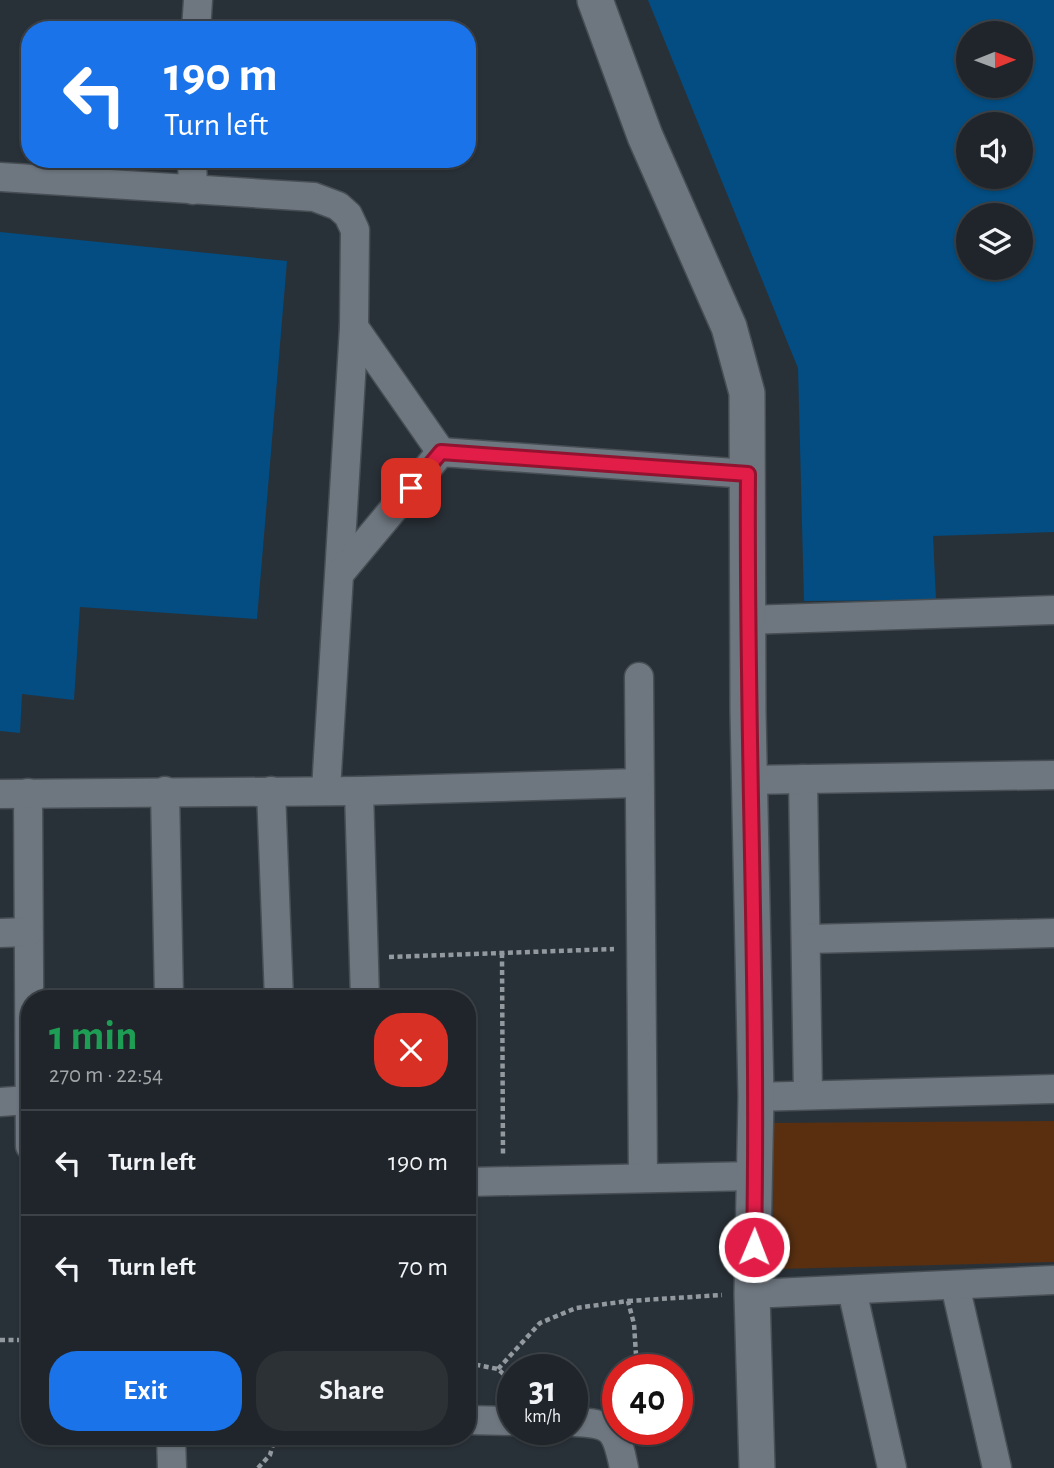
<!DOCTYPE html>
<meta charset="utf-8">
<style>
body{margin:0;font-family:"Alegreya Sans",sans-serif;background:#2c3136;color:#f1f3f6;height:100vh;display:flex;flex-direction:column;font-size:26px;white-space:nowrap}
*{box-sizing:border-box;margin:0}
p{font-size:23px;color:#a1a5a8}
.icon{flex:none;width:38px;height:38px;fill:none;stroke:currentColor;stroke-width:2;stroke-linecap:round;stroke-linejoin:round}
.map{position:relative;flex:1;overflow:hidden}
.sheet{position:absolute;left:21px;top:990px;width:455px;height:455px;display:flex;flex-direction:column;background:#1f252a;border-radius:28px;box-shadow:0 2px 5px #0004,0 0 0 2px #3c4247}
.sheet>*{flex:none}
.top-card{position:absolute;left:21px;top:21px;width:455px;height:147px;border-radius:28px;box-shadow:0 2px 5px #0004,0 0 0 2px #3c4247;background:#1a73e8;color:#fff;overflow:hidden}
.needle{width:46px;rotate:89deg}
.tools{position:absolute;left:956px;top:21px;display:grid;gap:14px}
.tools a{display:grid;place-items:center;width:77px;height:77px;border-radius:50%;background:#1f252a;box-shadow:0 2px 5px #0004,0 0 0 2px #3c4247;font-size:35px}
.speed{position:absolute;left:497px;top:1354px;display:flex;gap:14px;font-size:35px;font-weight:700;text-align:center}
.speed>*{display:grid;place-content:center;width:91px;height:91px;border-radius:50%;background:#1f252a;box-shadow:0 2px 5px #0004,0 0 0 2px #3c4247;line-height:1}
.speed small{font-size:18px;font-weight:400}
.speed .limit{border:10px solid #d22;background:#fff;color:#111}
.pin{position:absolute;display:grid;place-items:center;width:60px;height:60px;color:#fff;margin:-30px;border-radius:14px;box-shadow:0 4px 10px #0006}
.me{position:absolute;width:77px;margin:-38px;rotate:1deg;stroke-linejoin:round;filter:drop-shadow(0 0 5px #0008)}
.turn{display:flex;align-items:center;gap:24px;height:147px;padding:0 28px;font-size:32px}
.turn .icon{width:91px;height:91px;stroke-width:2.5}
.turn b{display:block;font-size:49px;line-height:60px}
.round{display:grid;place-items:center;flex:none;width:74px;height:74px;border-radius:28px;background:#2c3136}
.headline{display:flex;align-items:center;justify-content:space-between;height:119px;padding:0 28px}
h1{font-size:42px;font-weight:600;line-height:52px;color:#1e9e55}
.action{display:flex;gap:14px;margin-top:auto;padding:14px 28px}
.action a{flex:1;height:80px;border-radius:28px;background:#1a73e8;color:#fff;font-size:28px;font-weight:600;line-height:80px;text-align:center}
.action a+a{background:#2c3136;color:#f1f3f6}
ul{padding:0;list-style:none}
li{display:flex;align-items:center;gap:21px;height:105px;padding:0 28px;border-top:2px solid #3c4247}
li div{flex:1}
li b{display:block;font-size:26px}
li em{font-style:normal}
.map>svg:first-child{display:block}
.green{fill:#592f10}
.building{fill:#034d82;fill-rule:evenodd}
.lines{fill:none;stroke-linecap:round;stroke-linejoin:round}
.minor-casing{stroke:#474e54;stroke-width:31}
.tertiary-casing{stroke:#474e54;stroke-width:38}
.path{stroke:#92999f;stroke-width:4.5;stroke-dasharray:5 3.5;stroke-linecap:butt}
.minor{stroke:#6e767f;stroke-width:28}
.tertiary{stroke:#6e767f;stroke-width:35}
.route-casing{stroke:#92132f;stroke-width:18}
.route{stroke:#e11d48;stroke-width:12}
</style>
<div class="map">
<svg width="1054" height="1468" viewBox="0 0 1054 1468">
<rect width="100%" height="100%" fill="#293138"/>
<polygon class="green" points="1054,1121 1054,1262 776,1269 768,1123"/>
<g class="building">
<path d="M648,0H1054V532L933,536L936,600L804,601L798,368ZM968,33H1020V86H968ZM968,124H1020V177H968ZM968,215H1020V268H968Z"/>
<polygon points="0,232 287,261 257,619 80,607 74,700 22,694 20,733 0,731"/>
</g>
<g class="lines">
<defs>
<g id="minor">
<polyline points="196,30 198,0"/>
<polyline points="192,159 193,190"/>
<polyline points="0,177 314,197 338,206 348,215 355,230 354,327 326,790"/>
<polyline points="354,327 441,452"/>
<polyline points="341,572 441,452 748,474"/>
<polyline points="748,620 1054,610"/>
<polyline points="639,677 643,1177"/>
<polyline points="803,779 808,1094"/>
<polyline points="750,780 1054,775"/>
<polyline points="165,791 169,999"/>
<polyline points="271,791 279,999"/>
<polyline points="359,791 365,999"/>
<polyline points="28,793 30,1146"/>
<polyline points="0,794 359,791 638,783"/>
<polyline points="0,933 28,932"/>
<polyline points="808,939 1054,933"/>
<polyline points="756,1097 1054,1089"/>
<polyline points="0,1102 28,1100"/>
<polyline points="467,1182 755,1176"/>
<polyline points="955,1285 997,1468"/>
<polyline points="852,1290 892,1468"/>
<polyline points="752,1294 1054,1280"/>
<polyline points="467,1420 513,1421"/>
<path d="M572,1422C613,1423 616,1429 624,1468"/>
<polyline points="171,1437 172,1468"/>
</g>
<polyline id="tertiary" points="595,0 645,136 729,327 747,393 748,712 756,1097 752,1294 757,1468"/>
</defs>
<use href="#minor" class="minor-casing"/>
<use href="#tertiary" class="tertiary-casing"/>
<g class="path">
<polyline points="502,953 503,1155"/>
<polyline points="389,957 614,949"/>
<polyline points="628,1301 722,1295"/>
<polyline points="0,1340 30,1340"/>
<polyline points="467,1363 498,1369 513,1383"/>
<polyline points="498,1369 540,1323 576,1308 628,1301 634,1324 637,1370"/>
<polyline points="258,1468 270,1455 275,1437"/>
</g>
<use href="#minor" class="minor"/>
<use href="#tertiary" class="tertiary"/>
</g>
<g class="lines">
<defs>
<path id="route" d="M411,488L441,452L748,474C746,731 759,989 754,1247"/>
</defs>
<use href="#route" class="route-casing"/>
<use href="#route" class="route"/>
</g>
</svg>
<div class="tools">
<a><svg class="needle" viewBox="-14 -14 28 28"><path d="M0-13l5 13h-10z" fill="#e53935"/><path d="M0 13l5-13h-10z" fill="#a1a5a8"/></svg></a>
<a><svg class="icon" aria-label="sound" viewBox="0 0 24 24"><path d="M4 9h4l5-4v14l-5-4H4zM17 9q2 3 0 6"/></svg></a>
<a><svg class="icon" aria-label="layers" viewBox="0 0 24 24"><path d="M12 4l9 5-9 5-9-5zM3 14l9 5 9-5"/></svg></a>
</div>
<div class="speed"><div>31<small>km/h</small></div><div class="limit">40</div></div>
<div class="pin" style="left:411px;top:488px;background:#d93025"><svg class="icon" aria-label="arrive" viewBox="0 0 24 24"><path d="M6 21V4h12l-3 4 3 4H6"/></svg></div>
<svg class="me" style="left:754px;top:1247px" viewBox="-20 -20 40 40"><circle r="17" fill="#e11d48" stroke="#fff" stroke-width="3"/><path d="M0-11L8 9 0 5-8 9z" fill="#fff"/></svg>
<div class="top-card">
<div class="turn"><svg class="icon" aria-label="left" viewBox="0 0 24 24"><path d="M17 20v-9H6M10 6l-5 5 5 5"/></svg><div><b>190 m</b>Turn left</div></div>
</div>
<section class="sheet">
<div class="headline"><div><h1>1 min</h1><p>270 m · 22:54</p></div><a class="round" style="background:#d93025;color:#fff"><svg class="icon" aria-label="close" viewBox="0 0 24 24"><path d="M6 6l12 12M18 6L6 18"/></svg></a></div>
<ul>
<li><svg class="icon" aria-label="left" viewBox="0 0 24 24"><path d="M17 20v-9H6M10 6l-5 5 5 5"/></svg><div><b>Turn left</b></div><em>190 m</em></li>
<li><svg class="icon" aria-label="left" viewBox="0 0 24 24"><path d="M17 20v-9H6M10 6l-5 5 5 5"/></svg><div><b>Turn left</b></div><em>70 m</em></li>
</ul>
<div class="action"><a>Exit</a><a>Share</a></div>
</section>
</div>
